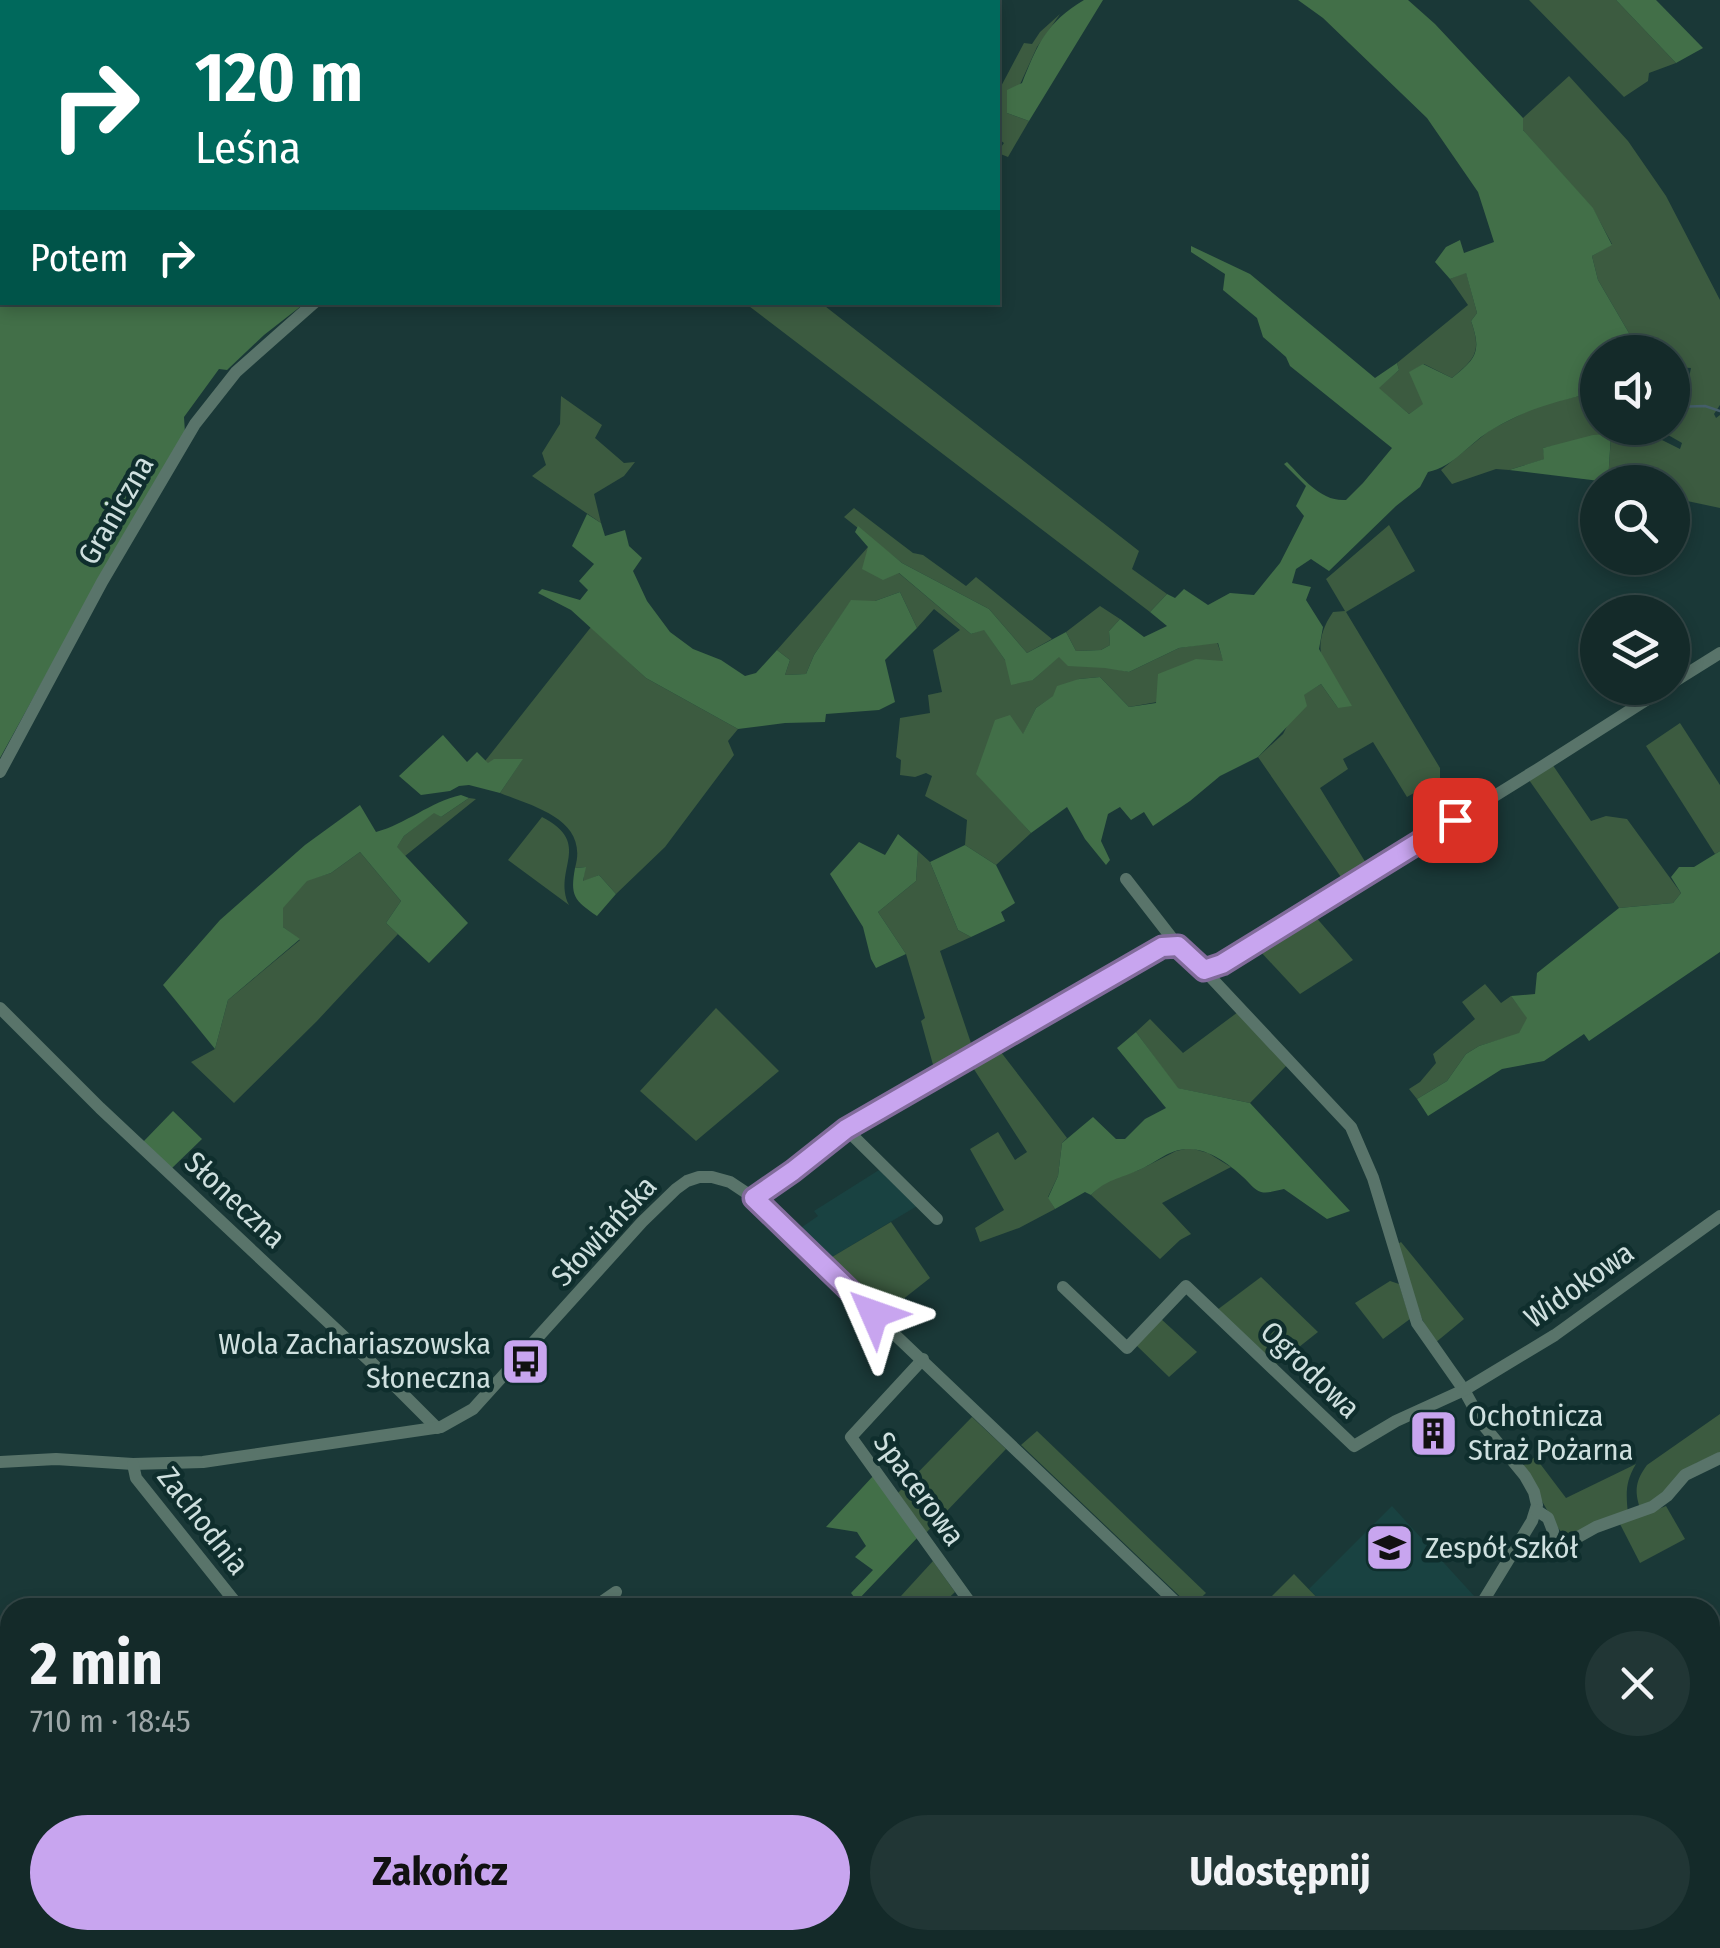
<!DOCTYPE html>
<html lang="pl">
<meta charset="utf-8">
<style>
body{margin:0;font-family:"Fira Sans Condensed",sans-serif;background:#213635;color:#f1f3f6;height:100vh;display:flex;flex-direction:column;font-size:38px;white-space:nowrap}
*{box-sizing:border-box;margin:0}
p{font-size:32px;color:#9da7a8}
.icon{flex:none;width:55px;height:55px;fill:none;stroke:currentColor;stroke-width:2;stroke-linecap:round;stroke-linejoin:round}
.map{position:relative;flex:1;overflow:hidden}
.panel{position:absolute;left:0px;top:1598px;width:1720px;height:352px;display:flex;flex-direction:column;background:#142a29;border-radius:30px 30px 0 0;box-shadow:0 5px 15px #0003,0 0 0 2px #334646}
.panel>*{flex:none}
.guide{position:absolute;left:0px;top:0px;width:1000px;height:305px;box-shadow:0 5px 15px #0003,0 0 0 2px #334646;background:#00695c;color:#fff;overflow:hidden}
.fabs{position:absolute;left:1580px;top:335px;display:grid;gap:20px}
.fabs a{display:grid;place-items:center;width:110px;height:110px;border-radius:50%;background:#142a29;box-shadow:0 5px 15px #0003,0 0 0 2px #334646;font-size:50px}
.pin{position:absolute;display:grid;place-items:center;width:85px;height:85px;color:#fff;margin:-42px;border-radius:20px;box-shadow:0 5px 15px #0006}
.me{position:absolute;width:110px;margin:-55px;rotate:313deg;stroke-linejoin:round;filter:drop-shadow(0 0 8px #0008)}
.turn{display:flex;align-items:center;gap:35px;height:210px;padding:0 30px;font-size:45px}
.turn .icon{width:130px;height:130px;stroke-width:2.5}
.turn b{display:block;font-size:70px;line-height:85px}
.then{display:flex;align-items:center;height:95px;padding:0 30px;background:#0003;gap:20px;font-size:38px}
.round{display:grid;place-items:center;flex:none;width:105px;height:105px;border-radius:52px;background:#213635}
.headline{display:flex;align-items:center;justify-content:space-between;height:170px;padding:0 30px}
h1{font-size:60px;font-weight:700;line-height:75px}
.action{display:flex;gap:20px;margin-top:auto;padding:20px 30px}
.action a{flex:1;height:115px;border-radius:60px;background:#c8a5ef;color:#111;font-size:40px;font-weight:700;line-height:115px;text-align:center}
.action a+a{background:#213635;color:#f1f3f6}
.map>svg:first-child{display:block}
.built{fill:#194241}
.green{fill:#3c5b40}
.forest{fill:#426f48}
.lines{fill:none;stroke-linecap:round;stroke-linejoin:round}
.stream{stroke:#445e69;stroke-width:2.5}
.minor{stroke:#59746a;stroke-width:12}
.route-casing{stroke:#826b9b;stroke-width:25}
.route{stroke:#c8a5ef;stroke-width:18}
.labels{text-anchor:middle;stroke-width:9;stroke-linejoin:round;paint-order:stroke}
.street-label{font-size:30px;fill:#cfe0df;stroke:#0f2e2d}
.poi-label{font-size:30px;fill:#cfe0df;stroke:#0f2e2d;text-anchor:start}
</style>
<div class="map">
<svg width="1720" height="1948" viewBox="0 0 1720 1948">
<rect width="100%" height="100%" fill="#1a3837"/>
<g class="built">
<polygon points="879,1170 917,1206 827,1260 795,1232 818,1216 814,1211"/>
<polygon points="1392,1506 1475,1597 1465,1607 1326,1608 1309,1589"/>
</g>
<g class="green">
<polygon points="1529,0 1616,0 1676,63 1649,73 1648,81 1624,97"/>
<polygon points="1060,14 1037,47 1007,113 1029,121 1008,157 998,153 998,147 1001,147 1004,143 998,139 998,92 1024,43 1032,44 1040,32"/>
<polygon points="1569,76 1628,141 1666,196 1720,300 1720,405 1714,414 1716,418 1720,415 1720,508 1673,498 1672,482 1608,482 1611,435 1543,448 1545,459 1509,470 1496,469 1452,484 1441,470 1490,430 1539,405 1597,392 1598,428 1629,428 1629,433 1652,435 1680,449 1682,443 1656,428 1672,428 1673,408 1683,406 1691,368 1673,367 1672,352 1640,352 1598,280 1592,256 1612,244 1593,209 1523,130 1523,118"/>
<path d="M1466,272L1477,313L1471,321C1482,352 1475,359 1452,378L1424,364L1410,372L1424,404L1409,414L1378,388L1399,370L1397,363L1468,305L1450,279Z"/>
<polygon points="745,303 821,303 1139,551 1132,569 1167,594 1150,612"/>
<polygon points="561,396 602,425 595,438 624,463 635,462 624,476 594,494 601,523 532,476 546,465 542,453 560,424"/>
<polygon points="854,508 913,553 923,555 966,586 976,577 1052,639 1027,653 989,609 902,563 844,517"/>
<path d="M1389,525L1415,571L1346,612L1440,768V778L1407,797L1373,742L1343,759L1348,769L1320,788L1369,868L1345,883L1258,757L1283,734L1303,695L1321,684L1338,708C1326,671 1308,648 1333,612L1345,611L1326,579Z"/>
<polygon points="868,547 971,634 984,629 1005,660 1033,680 1059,656 1129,672 1179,648 1217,642 1224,662 1157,702 1129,707 1100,677 1079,679 1036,708 1023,735 977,774 1031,833 996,865 965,845 967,820 925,796 932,776 926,773 915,777 900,775 901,760 896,757 900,718 930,713 928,695 942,692 933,650 960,630 934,609 917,628 900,592 875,601 851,601 814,655 806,674 785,675 790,660 777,650"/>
<polygon points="1100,606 1120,619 1109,631 1110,645 1101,650 1076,651 1066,632"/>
<path d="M591,627L646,678L738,729L728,741L734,755L665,847L616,894L599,875L583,882L585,867L575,868C589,820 535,807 500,793L522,760L488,764L485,761Z"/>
<polygon points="1680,723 1720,785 1720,851 1715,854 1646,746"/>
<polygon points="1552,764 1591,821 1606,816 1627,819 1681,893 1673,903 1619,908 1529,780"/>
<polygon points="469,798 476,799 405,856 396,848 404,836 434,812 441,817"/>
<path d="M542,817C594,844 552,869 569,905L508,860Z"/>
<polygon points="918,851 930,862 958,930 971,937 940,951 973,1049 935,1072 921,1021 925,1018 906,954 878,912 916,881"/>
<polygon points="360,852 401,901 386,923 398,934 317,1021 234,1103 191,1062 215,1049 228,1000 300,940 283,927 282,908 307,880 331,873"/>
<polygon points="1314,915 1353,960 1300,994 1258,949"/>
<polygon points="1485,984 1501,1003 1511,996 1528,1018 1519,1034 1479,1046 1466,1054 1447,1081 1417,1099 1409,1089 1420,1082 1436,1063 1433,1054 1475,1019 1462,1002"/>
<polygon points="716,1008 779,1071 696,1141 640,1091"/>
<polygon points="1238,1012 1287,1065 1250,1103 1177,1088 1136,1032 1150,1019 1183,1053"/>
<polygon points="997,1047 1067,1138 1062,1143 1058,1176 1048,1197 1055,1209 1019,1228 980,1242 975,1228 1004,1210 970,1149 998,1132 1015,1160 1027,1152 970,1063"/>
<polygon points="1190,1148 1208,1153 1231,1167 1162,1203 1191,1234 1180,1240 1160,1259 1091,1195 1104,1182 1139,1170 1176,1151"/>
<polygon points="891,1222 930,1278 883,1315 827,1260"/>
<polygon points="1401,1242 1464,1319 1435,1343 1422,1319 1396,1245"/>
<polygon points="1261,1277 1318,1332 1275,1366 1217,1310"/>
<polygon points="1390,1281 1399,1284 1410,1319 1383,1339 1355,1303"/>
<polygon points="1160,1318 1197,1352 1169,1377 1136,1345"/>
<path d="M1720,1414V1453L1696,1463L1679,1475L1661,1495L1640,1508C1634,1490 1636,1480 1647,1465Z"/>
<polygon points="972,1417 1006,1449 924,1535 897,1494"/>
<polygon points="1037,1431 1206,1593 1191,1607 1021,1445"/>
<path d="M1535,1457L1566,1498L1636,1464C1625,1482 1626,1494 1628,1514L1567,1539L1555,1524L1522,1466Z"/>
<polygon points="1666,1506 1685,1539 1640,1563 1620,1524"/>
<polygon points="933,1561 955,1592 939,1607 890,1608"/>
<polygon points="1294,1574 1326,1607 1261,1607"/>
<polygon points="1434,1940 1660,1940 1665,1948 1438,1948"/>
</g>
<g class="forest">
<polygon points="0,0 217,0 219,2 2,2 2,302 305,303 264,335 227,370 219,369 184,417 185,433 99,579 0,758"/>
<path d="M1084,0H1103L1029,121L1007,113V90L1022,83C1038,43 1046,23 1084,0Z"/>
<path d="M1298,0H1408L1435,24L1523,118V130L1593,208L1612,245L1592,256L1598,280L1640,352H1598L1597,392C1558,401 1528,408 1493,429C1470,442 1454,467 1428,472L1420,487L1396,506L1329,571L1311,559L1296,569L1292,583L1311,587L1306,600L1323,627L1319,649L1352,706L1338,708L1321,684L1304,695L1307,706L1258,757L1220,776L1190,801L1153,826L1144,812L1131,820L1120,807L1108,814L1101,841L1110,860L1106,865L1085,839L1067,807L1031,833L976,774L995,720L1010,715L1023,734L1036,708L1053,696L1057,686L1079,679L1100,677L1129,707L1156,703L1158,674L1196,659L1223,661L1218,643L1179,648L1129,672L1105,668L1068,666L1059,657L1033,680L1011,685L1005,660L984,630L971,634L899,573L883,580L862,569L868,547L855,532L858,526L902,563L989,609L1027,653L1066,632L1076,651L1101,650L1110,645L1109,631L1120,619L1144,637L1167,626L1150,612L1167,594L1175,598L1184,589L1208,605L1230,593L1254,595L1280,563L1304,516L1296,506L1306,486L1284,464L1287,462C1303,478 1321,502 1346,500L1363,483L1392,448L1290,366L1286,357L1263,337L1257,318L1223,290L1225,274L1191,252V246L1250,274L1375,378L1397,363L1399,370L1379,388L1409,414L1423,404L1409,372L1423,364L1452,378C1476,359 1482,352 1471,321L1477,313L1466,273L1450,279L1435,262L1446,247L1460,240L1464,253L1494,242L1478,192L1427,118L1323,18Z"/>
<polygon points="1616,0 1656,0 1703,48 1676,63"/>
<polygon points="1611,434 1608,482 1509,470 1544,459 1543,448 1593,435"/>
<polygon points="587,514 601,523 605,536 625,530 629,546 642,558 633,571 647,601 670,632 693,649 721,660 745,676 756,673 777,650 790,660 785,675 806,674 814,655 851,600 875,601 900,592 917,628 885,660 895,702 879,710 826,714 825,722 785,723 738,729 646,678 571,610 538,593 542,589 580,600 588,590 579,581 594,564 572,546"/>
<polygon points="443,735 467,762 477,752 488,763 494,759 523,759 500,793 469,785 459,786 450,791 421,795 399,776"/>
<path d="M461,795L469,798L441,817L434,813L404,836L397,847L468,923L429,963L386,923L401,901L360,852L331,873L307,881L283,908V927L300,939L228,1000L215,1049L163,985L220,920L305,845L360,805L376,832C406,824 430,802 461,795Z"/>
<polygon points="898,834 918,851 916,881 878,912 906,954 876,968 871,959 863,927 830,874 859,842 885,855"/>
<polygon points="965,845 996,865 1015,903 1001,912 1005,921 971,937 958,930 930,862"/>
<polygon points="1720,851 1720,952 1589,1041 1584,1034 1544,1061 1502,1069 1428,1116 1417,1099 1447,1081 1466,1054 1479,1046 1519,1033 1527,1018 1511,996 1535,994 1537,973 1619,908 1673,903 1681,893 1671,877 1679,867 1694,867"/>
<path d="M586,867L583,881L599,875L616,894L597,916C574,900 570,896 575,868Z"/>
<path d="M1136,1032L1178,1088L1250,1103L1350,1211L1327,1219L1284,1189C1277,1190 1268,1194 1261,1192C1254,1190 1249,1182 1243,1177C1229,1164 1209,1149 1189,1149C1171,1148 1155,1163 1139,1170C1119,1179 1107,1179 1091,1195L1085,1192L1055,1209L1048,1198L1058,1176L1062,1143L1093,1117L1116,1139H1125L1145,1119L1166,1108L1117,1048Z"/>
<polygon points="173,1111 202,1139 171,1169 143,1142"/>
<polygon points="874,1475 918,1537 857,1601 851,1593 873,1570 855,1557 866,1546 857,1532 826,1527"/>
</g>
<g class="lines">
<polyline class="stream" points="1672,407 1705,406 1720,411"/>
<g class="minor">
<polyline points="382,0 384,2"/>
<polyline points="745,0 749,2"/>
<polyline points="543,2 544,0"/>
<polyline points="887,2 888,0"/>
<polyline points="1672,683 1720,653"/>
<polyline points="0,772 102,582 195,424 236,372 315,302"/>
<polyline points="1126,879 1178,946 1204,970 1351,1127 1373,1178 1417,1323 1464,1390 1484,1426 1525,1476 1534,1492 1537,1505 1532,1521 1479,1608"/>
<polyline points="1204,970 1222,963 1301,916 1538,769 1665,688"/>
<polyline points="0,1008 100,1108 374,1365 437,1428"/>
<polyline points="846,1129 937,1219"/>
<polyline points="754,1198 793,1171 846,1129 1162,947 1178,946"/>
<polyline points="1063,1287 1127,1348 1186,1286 1354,1446 1396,1421 1464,1390 1555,1335 1720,1216"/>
<polyline points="923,1359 851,1437 974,1608"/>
<polyline points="0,1462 56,1459 133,1464 203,1462 441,1427 473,1409 642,1222 676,1189 687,1181 699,1177 712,1177 730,1182 754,1198 849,1291 1182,1608"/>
<polyline points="133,1464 136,1478 240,1608"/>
<polyline points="1536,1510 1548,1518 1553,1531 1550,1540 1537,1551"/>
<polyline points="1515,1552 1553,1551 1596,1527 1652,1507 1667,1496 1685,1475 1720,1458"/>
<polyline points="593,1608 616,1592"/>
<polyline points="424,1940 430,1948"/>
<polyline points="1667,1940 1672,1948"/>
</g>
</g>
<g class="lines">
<defs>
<polyline id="route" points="874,1314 754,1198 793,1171 846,1129 1162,947 1178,946 1204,970 1222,964 1455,820"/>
</defs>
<use href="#route" class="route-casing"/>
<use href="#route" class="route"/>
</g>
<defs>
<symbol id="bus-square" viewBox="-11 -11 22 22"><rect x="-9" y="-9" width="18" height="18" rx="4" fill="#c8a5ef" stroke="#0f2e2d"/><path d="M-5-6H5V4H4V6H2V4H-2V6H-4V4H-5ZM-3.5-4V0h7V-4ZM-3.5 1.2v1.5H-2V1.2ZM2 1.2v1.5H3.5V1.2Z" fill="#111"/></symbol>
<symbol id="building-square" viewBox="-11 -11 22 22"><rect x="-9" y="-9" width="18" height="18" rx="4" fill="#c8a5ef" stroke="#0f2e2d"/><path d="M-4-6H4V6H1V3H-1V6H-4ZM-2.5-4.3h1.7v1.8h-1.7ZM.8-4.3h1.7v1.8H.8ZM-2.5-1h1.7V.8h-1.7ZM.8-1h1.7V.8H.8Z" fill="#111"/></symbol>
<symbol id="school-square" viewBox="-11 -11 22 22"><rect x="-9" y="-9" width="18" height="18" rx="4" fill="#c8a5ef" stroke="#0f2e2d"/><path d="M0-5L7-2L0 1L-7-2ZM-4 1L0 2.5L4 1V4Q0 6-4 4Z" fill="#111"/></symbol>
</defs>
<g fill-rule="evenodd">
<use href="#bus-square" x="498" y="1334" width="55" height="55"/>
<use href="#building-square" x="1406" y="1406" width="55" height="55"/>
<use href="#school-square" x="1362" y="1520" width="55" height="55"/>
</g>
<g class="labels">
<g class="street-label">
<text transform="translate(116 510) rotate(-60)" y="10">Graniczna</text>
<text transform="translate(235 1200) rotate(43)" y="10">Słoneczna</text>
<text transform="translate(604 1231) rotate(-47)" y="10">Słowiańska</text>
<text transform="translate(1579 1285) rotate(-35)" y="10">Widokowa</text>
<text transform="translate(1310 1370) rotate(44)" y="10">Ogrodowa</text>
<text transform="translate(919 1489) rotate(54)" y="10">Spacerowa</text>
<text transform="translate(203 1521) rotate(52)" y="10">Zachodnia</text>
</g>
<g class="poi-label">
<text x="491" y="1354" text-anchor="end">Wola Zachariaszowska<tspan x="491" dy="34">Słoneczna</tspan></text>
<text x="1468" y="1426">Ochotnicza<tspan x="1468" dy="34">Straż Pożarna</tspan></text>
<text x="1425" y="1558">Zespół Szkół</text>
</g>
</g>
</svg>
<div class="fabs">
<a><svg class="icon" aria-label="sound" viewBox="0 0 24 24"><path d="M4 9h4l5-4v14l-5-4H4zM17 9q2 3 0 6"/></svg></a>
<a><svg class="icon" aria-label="search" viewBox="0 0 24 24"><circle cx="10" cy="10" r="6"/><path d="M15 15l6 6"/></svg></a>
<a><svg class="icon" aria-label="layers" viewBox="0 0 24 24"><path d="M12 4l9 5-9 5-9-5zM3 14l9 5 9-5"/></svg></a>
</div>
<div class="pin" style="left:1455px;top:820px;background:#d93025"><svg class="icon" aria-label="arrive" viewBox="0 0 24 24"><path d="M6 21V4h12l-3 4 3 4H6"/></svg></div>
<svg class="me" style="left:874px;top:1314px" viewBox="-20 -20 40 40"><path d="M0-17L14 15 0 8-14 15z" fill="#c8a5ef" stroke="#fff" stroke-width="4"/></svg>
<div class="guide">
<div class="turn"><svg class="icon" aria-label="right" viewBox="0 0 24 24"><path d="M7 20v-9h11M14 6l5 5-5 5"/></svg><div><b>120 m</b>Leśna</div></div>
<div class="then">Potem<svg class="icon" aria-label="right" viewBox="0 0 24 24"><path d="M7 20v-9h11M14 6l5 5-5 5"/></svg></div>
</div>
<section class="panel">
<div class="headline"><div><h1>2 min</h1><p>710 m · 18:45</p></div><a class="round"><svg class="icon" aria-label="close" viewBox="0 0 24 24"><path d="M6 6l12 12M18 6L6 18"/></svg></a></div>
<div class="action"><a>Zakończ</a><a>Udostępnij</a></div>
</section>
</div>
